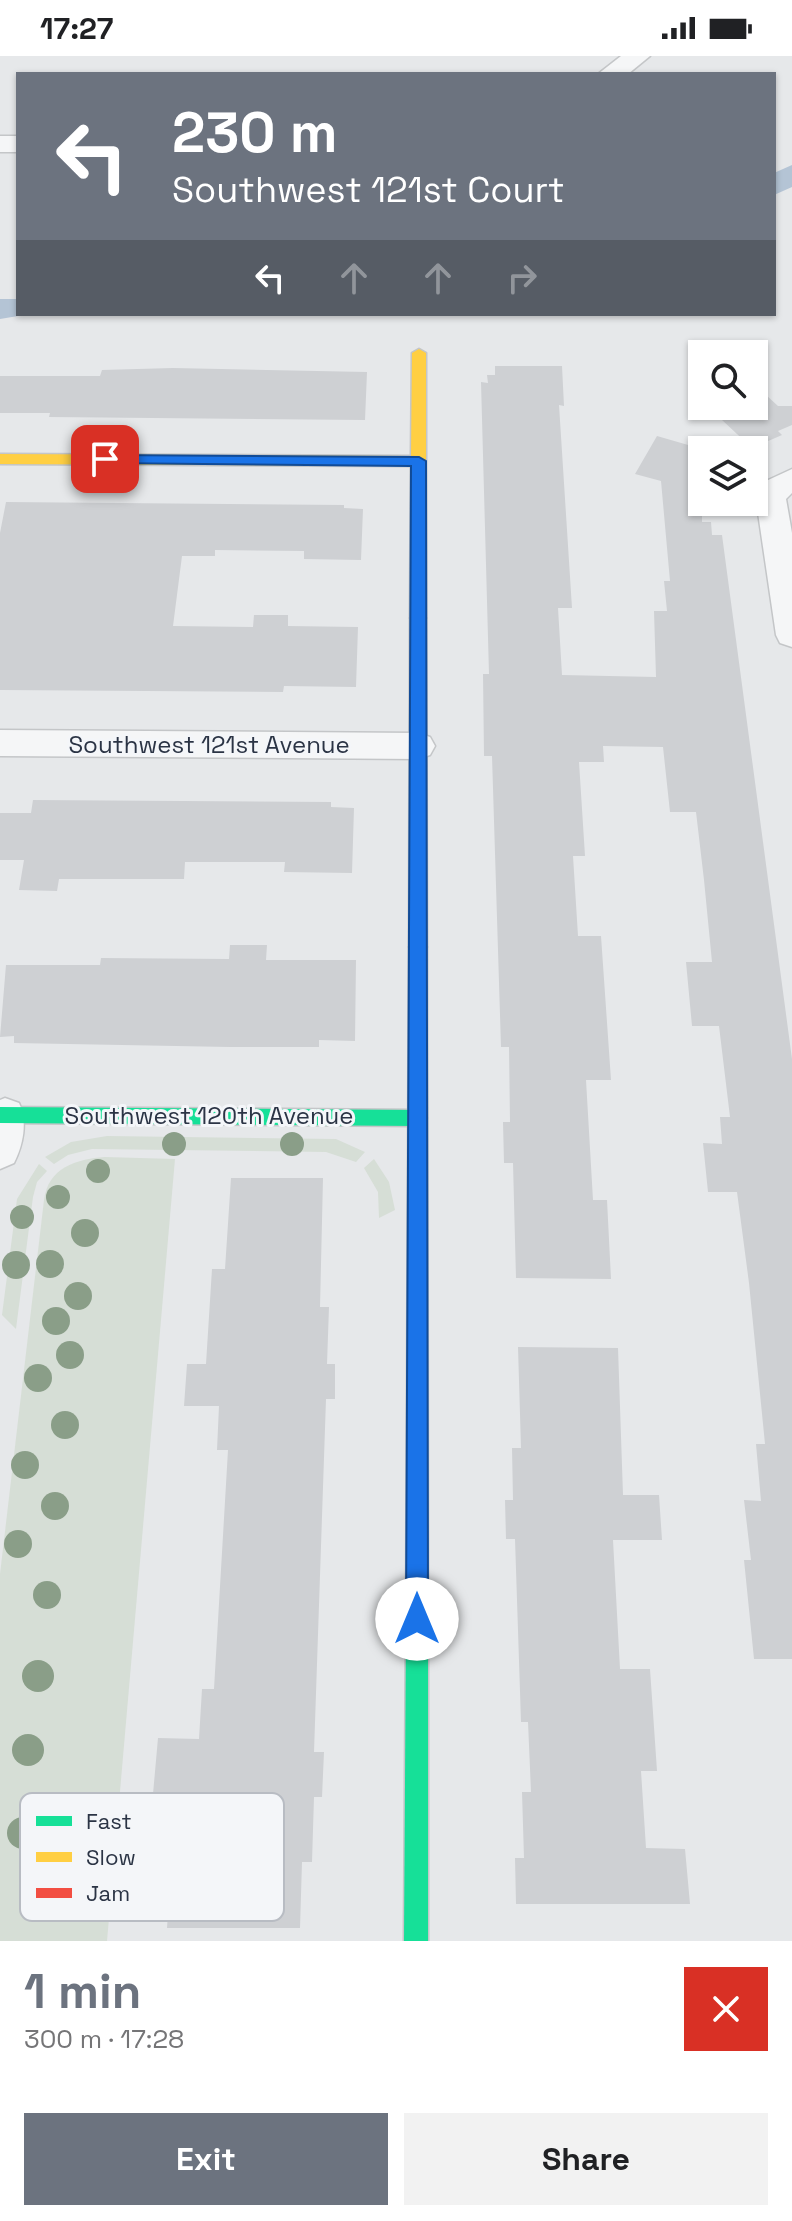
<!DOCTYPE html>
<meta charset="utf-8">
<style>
body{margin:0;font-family:"Space Grotesk",sans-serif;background:#f2f2f2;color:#202124;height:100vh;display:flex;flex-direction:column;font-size:30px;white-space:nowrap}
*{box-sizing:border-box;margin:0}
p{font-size:26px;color:#757577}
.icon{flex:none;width:44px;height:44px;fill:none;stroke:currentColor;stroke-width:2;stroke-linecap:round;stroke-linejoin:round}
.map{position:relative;height:1885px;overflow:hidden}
.panel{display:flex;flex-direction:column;background:#fff;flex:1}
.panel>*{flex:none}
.banner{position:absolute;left:16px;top:16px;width:760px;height:244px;border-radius:0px;box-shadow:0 2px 6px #0004;background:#6c737f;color:#fff;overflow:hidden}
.controls{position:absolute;left:688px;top:284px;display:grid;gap:16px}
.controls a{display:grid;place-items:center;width:80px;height:80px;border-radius:0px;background:#fff;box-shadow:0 2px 6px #0004;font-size:40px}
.pin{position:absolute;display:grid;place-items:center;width:68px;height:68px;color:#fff;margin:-34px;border-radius:16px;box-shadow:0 4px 12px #0006}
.me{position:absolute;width:88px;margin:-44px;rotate:0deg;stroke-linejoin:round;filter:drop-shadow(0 0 6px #0008)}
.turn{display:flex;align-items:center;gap:28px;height:168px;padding:0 24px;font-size:36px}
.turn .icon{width:104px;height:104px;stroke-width:2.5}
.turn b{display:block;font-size:56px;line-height:68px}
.lanes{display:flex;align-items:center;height:76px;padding:0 24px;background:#0003;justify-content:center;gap:40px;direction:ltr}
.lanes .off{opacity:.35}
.round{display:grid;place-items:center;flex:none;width:84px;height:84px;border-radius:0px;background:#f2f2f2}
.summary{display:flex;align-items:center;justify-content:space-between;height:136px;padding:0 24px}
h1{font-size:48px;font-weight:800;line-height:60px;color:#6c737f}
.button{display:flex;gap:16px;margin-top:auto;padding:16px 24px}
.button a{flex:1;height:92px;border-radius:0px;background:#6c737f;color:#fff;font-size:32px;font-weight:800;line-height:92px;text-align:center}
.button a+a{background:#f2f2f2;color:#202124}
.status{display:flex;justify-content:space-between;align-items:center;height:56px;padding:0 40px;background:#fff;direction:ltr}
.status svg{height:22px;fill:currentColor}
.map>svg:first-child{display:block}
.green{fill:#d6ded6}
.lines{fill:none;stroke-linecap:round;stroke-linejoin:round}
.canal{fill:#b4c4d5;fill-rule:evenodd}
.building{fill:#ced0d3}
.street-casing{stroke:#c4c6c8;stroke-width:3}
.fast-casing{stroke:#c4c6c8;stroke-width:3}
.slow-casing{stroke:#c4c6c8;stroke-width:3}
.jam-casing{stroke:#c4c6c8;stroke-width:3}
.street{fill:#f5f6f7;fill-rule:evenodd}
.fast{fill:#16e098;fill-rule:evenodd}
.slow{fill:#ffcf43;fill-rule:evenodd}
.jam{fill:#f24e42;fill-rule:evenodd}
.tree{fill:#8a9e88}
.route{fill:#1a73e8;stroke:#114b97;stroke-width:2}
.labels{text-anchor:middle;stroke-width:6;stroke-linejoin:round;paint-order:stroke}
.street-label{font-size:24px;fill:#2b3445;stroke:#f4f6f9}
.key{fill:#f4f6f9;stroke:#b8bcc3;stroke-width:2}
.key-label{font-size:22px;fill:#2b3445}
</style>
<div class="status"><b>17:27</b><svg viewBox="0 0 49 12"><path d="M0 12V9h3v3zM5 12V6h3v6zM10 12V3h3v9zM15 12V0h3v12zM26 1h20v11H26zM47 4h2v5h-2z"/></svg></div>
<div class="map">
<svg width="792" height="1885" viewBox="0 0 792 1885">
<rect width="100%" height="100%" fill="#e6e8ea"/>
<g class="green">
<polygon points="107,1080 336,1083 365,1096 356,1106 326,1096 92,1093 68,1099 54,1108 45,1101 71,1086"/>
<path d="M105,1101L175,1103L107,1885H0V1518L44,1144C48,1112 76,1103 105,1101Z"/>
<polygon points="374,1103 389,1126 395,1154 379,1162 378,1136 364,1112"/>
<polygon points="39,1108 47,1115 37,1126 33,1141 16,1273 2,1259 17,1143"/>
</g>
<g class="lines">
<g class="canal">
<polygon points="792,109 792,131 774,139 774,117"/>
<polygon points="0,243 18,243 18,258 30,258 0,263"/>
</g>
</g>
<g class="building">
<polygon points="495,310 562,310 564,350 559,349 572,552 558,552 562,619 656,621 654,555 667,555 664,525 670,525 661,425 635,418 657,380 702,393 702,466 711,466 712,479 722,479 792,1003 792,1603 754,1603 744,1504 751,1504 744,1444 761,1445 756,1388 765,1388 749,1227 737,1136 708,1136 703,1087 722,1088 720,1061 730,1061 719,970 692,970 686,906 712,906 704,824 696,756 670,756 663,691 603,690 604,706 579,706 585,800 573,800 578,880 601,880 611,1024 586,1024 593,1144 607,1144 611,1223 516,1222 513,1107 504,1107 503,1066 510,1066 509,991 501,991 492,700 484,700 483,618 489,618 481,326 488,327 487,319 495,319"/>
<polygon points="173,312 367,316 365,364 49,361 50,357 0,357 0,320 100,320 102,314"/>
<polygon points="754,328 778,350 792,350 792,369 778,375 782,379 752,392 707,350 754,350"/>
<polygon points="6,446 344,449 344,452 363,453 361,504 304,503 304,495 215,494 215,500 182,500 173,570 253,571 254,559 288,559 288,570 358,571 356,631 284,630 283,636 0,634 0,477"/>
<polygon points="33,744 331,746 331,751 354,752 352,817 284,816 285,806 185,806 184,823 59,823 57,835 19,834 24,804 0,804 0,757 31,757"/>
<polygon points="230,889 267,889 266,904 356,904 355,985 319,984 319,991 230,991 14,987 14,980 0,981 6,909 100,909 101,902 229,903"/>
<polygon points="231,1122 323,1122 320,1251 329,1251 327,1308 335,1308 335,1343 326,1343 314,1696 324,1696 322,1741 314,1741 312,1806 302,1806 300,1872 167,1872 176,1739 153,1738 158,1682 199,1683 202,1633 214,1633 228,1394 217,1394 219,1350 184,1350 187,1308 206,1308 212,1213 225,1213"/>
<polygon points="518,1291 618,1292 623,1439 659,1439 662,1484 613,1484 620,1613 650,1613 657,1715 641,1715 646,1792 685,1793 690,1848 516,1848 515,1802 524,1802 522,1736 531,1736 528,1666 521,1666 515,1483 506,1483 505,1444 513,1444 512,1392 521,1392"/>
</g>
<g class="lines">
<defs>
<g id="street">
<polygon points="621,0 650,0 628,18 598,18"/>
<rect x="0" y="80" width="18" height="16"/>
<polygon points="792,413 792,437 786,443 792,477 792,591 780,587 776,579 756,443 766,425"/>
<polygon points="0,674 418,677 430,681 435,690 430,699 418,703 0,700"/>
<path d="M5,1042L19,1047C28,1066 23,1089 14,1107L0,1113V1044Z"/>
</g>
<g id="fast">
<polygon points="0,1051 418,1054 425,1056 427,1062 425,1068 418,1070 0,1067"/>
<polygon points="417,1561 425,1564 428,1572 428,1885 404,1885 406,1572 409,1564"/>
</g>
<g id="slow">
<polygon points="419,293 426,297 426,562 418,568 410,562 411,410 0,408 0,398 411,400 412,297"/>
<polygon points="418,884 424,886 427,891 428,1572 425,1580 417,1583 409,1580 406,1572 409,891 412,886"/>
</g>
<polygon id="jam" points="418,556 426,562 427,891 424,896 412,896 409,891 410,562"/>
</defs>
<use href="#street" class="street-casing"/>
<use href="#fast" class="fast-casing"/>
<use href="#slow" class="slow-casing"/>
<use href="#jam" class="jam-casing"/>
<use href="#street" class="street"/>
<use href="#fast" class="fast"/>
<use href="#slow" class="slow"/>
<use href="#jam" class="jam"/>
</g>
<g class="tree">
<circle cx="174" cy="1088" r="12"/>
<circle cx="292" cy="1088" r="12"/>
<circle cx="98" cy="1115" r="12"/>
<circle cx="58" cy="1141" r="12"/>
<circle cx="22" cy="1161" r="12"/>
<circle cx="85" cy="1177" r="14"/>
<circle cx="50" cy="1208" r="14"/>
<circle cx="16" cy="1209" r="14"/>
<circle cx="78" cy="1240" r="14"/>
<circle cx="56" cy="1265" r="14"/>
<circle cx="70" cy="1299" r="14"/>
<circle cx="38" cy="1322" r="14"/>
<circle cx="65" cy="1369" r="14"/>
<circle cx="25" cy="1409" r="14"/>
<circle cx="55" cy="1450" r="14"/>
<circle cx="18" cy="1488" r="14"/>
<circle cx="47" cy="1539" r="14"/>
<circle cx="38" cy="1620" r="16"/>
<circle cx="28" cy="1694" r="16"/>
<circle cx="23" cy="1777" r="16"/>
</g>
<polygon class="route" points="105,399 419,401 426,405 428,1563 425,1571 417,1575 409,1571 406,1563 411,410 99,407 97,403"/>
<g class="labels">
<g class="street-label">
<text x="209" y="697">Southwest 121st Avenue</text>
<text x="209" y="1068">Southwest 120th Avenue</text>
</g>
</g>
<rect x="20" y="1737" width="264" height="128" rx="12" class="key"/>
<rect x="36" y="1760" width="36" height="10" fill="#16e098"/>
<rect x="36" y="1796" width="36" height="10" fill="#ffcf43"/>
<rect x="36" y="1832" width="36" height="10" fill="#f24e42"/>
<g class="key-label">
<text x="86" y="1773">Fast</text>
<text x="86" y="1809">Slow</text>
<text x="86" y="1845">Jam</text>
</g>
</svg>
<div class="controls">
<a><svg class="icon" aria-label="search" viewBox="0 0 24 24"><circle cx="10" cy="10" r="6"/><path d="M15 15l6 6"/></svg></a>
<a><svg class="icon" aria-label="layers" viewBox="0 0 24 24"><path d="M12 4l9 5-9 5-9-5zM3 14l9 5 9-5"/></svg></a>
</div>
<div class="pin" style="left:105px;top:403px;background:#d93025"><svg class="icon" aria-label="arrive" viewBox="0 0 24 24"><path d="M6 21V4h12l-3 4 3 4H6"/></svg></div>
<svg class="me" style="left:417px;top:1563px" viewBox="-20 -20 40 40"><circle r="19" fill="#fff"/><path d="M0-13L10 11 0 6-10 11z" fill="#1a73e8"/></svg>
<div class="banner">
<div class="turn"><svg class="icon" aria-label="left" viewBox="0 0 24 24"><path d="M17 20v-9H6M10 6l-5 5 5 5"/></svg><div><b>230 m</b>Southwest 121st Court</div></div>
<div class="lanes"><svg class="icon" aria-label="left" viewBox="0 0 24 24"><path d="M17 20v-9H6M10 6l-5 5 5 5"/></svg><svg class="icon off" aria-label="ahead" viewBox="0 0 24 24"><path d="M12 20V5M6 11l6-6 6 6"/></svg><svg class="icon off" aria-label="ahead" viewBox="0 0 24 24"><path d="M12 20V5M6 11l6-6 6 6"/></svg><svg class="icon off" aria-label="right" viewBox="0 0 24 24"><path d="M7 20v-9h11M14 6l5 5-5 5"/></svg></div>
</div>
</div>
<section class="panel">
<div class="summary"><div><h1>1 min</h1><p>300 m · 17:28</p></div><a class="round" style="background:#d93025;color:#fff"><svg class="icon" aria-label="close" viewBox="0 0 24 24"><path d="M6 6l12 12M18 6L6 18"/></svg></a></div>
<div class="button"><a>Exit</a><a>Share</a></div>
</section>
